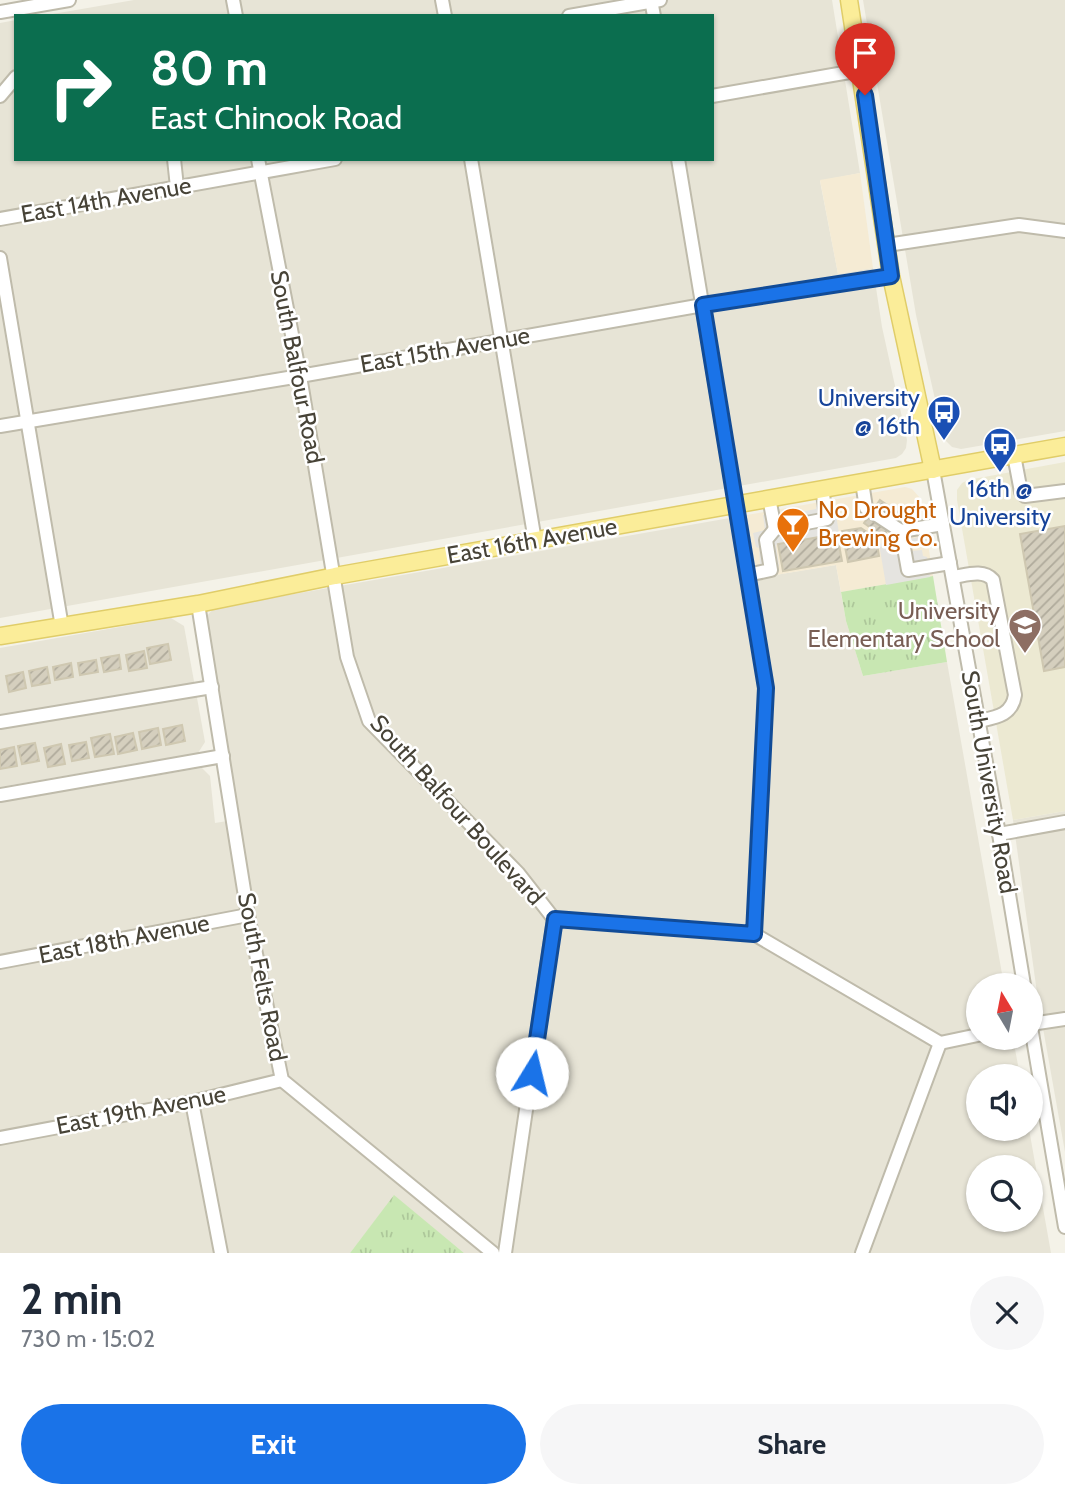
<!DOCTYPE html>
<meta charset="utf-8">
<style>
body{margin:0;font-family:Cabin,sans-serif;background:#f6f6f7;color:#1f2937;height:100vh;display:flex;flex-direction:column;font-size:26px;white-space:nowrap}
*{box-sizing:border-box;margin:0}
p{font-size:23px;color:#747a83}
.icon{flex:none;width:38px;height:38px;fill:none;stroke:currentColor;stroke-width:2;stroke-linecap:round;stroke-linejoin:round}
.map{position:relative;height:1253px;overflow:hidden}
.side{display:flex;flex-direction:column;background:#fff;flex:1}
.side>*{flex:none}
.banner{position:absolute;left:14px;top:14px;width:700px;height:147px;border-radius:0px;box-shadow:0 2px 5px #0004;background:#0b6e4f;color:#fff;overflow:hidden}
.needle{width:46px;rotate:350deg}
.fabs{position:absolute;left:966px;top:973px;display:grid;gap:14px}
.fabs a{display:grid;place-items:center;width:77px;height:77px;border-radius:50%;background:#fff;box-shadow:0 2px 5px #0004;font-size:35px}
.pin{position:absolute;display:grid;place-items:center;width:60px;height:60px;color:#fff;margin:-72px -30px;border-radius:50% 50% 50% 0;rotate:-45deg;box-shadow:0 0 7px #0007}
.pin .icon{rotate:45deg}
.me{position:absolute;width:77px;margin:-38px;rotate:9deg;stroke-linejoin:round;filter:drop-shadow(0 0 5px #0008)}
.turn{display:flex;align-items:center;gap:24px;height:147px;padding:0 21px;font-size:32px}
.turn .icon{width:91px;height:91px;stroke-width:2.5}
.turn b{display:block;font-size:49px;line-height:60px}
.round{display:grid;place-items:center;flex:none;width:74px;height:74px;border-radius:37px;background:#f6f6f7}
.overview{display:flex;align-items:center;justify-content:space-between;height:119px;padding:0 21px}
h1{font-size:42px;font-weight:700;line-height:52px}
.primary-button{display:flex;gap:14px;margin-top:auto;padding:14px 21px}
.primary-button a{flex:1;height:80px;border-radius:42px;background:#1a73e8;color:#fff;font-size:28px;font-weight:700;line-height:80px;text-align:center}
.primary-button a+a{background:#f6f6f7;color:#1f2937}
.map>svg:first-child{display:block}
.residential{fill:#e7e4d6;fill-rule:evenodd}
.commercial{fill:#f5ebd4}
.education{fill:#ece9d2}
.grass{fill:url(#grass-tufts)}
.parking{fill:#e5e4e0}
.building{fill:url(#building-hatch);stroke:#cfc8b1;stroke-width:2}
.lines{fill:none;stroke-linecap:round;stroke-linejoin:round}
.minor-casing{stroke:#bfbbab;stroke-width:16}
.major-casing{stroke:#e0cd69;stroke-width:19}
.minor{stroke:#fff;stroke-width:12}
.major{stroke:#fbed99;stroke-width:16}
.route-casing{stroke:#114b97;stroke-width:18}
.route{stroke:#1a73e8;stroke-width:12}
.labels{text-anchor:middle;stroke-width:5;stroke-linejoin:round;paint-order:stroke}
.street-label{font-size:24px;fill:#474337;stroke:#fff}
.transit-label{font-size:24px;fill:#164399;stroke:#fff;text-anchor:end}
.food-label{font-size:24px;fill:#c56008;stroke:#fff;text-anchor:start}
.education-label{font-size:24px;fill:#785e54;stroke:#fff;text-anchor:end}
</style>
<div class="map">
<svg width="1065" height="1253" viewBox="0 0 1065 1253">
<defs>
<pattern id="grass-tufts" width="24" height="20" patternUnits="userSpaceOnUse" patternTransform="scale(1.75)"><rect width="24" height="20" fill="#c8e7b2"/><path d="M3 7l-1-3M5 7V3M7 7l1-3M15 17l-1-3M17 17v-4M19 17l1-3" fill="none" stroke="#adc79a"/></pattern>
<pattern id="building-hatch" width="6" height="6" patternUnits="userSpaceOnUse" patternTransform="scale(1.75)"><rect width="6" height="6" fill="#d5cfbe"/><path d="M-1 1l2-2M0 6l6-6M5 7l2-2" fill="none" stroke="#afaa9b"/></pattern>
</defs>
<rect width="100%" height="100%" fill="#f4f2e8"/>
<g class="residential">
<polygon points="134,0 832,0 860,173 820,181 838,274 873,268 882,327 907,440 906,448 902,454 896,458 0,618 0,23 16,20 16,159 712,159 712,16 41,16"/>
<polygon points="863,0 1065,0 1065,431 961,449 952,447 944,439 916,315"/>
<path d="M747,515L758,578L836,565L846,621L863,676L947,662L1004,985H978V1038H1013L1020,1076H978V1129H1029L1051,1253H464L394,1196L350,1253H0V802L202,768L210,776L215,823L240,819L207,623V616L214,608ZM978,1167H1031V1220H978Z"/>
<polygon points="171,618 184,626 205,742 198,753 0,787 0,648"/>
<polygon points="1065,811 1065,1152 1038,1000 1013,820"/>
</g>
<g class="commercial">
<polygon points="860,173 873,268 838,274 820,180"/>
<polygon points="905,487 912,489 921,499 933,576 841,592 836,565 758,578 747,515"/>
</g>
<polygon class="education" points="1065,462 1065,811 1013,820 957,500 957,490 962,483 968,480"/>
<g class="grass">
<polygon points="933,576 947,662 863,676 846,621 841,592"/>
<polygon points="394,1195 464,1253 350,1253"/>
</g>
<g class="parking">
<polygon points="834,503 839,533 776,545 779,566 775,568 777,575 761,578 759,548 756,547 753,533 765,530 763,515 778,513 780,516 816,509 816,506"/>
<polygon points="920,537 921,546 912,548 911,551 922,550 923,556 927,557 930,577 886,585 879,544"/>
</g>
<g class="building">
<polygon points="880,500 899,513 883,537 864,523"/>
<polygon points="1065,526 1065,667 1044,671 1020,534"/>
<polygon points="861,528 876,538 879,556 848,562 842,531"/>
<polygon points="837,534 842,561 783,571 778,544"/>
<polygon points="168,644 171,660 150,664 147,648"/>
<polygon points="144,651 147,668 129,671 126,655"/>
<polygon points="119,655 121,669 104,672 101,658"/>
<polygon points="96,660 98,672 80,675 78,663"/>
<polygon points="71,663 73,677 55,680 53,667"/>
<polygon points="47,667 50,683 32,686 29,671"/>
<polygon points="23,672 26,688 9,692 6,676"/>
<polygon points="182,725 185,741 166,745 163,729"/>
<polygon points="158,728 161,745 142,749 139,732"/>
<polygon points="133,733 137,750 118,754 115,737"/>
<polygon points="110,734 114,754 95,757 91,738"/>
<polygon points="86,742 89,758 72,761 69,745"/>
<polygon points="35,743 39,761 22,764 18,746"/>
<polygon points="61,744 65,764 48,767 44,748"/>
<polygon points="14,747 17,766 0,769 0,750"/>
</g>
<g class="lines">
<defs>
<g id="minor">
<polyline points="233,0 236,16"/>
<polyline points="442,0 445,16"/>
<polyline points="651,0 654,16"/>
<polyline points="0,12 69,0"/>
<polyline points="569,16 660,0"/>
<polyline points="0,96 16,77"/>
<polyline points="712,96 861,70"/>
<polyline points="174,159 177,187"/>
<polyline points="258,159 300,376 347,657 369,721 518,873 554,919 505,1253"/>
<polyline points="471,159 535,541"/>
<polyline points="678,159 766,688 754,934"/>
<polyline points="0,219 335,159"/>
<polyline points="887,245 1019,225 1065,231"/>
<polyline points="0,258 62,627"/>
<polyline points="0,426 300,376 703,305 891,276"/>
<polyline points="1014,455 1021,492 1025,496 1065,491"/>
<polyline points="933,470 999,834 1024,985"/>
<polyline points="862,482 866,508 901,531 908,570 950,563"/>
<polyline points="769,498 775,529"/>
<polyline points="901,531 943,524"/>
<polyline points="747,575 771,570 766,540 775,529 827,519 822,489"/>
<path d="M953,577C967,575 983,569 993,580L1015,695C1012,715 997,717 979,721"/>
<polyline points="198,604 248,915 282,1080 493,1253"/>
<polyline points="0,722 212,687"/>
<polyline points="0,795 223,756"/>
<polyline points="999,834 1065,822"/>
<polyline points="554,919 754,934 940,1043"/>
<polyline points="0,962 248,915"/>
<polyline points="1031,1024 1065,1019"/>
<polyline points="1031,1027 1065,1227"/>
<polyline points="940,1043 978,1035"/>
<polyline points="192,1102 221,1253"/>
<polyline points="0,1138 192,1102 282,1080"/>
<polyline points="862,1253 940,1043"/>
</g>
<g id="major">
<polyline points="849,0 891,276 933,470"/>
<polyline points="0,636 198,604 335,576 1065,446"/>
</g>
</defs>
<use href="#minor" class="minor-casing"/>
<use href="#major" class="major-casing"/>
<use href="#minor" class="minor"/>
<use href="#major" class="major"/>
</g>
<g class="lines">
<defs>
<polyline id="route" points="532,1073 555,919 754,934 766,688 703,305 891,276 865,95"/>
</defs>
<use href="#route" class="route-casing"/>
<use href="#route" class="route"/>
</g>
<defs>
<symbol id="bus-pin" viewBox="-11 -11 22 30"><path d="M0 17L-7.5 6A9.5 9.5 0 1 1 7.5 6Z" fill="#1a4fb4" stroke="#fff"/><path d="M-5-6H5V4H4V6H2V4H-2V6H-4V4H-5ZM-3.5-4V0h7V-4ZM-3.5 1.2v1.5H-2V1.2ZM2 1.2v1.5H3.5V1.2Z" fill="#fff"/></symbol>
<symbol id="bar-pin" viewBox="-11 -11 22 30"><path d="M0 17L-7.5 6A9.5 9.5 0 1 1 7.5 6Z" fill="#e8710a" stroke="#fff"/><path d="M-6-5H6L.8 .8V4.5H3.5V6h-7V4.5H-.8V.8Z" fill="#fff"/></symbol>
<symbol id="school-pin" viewBox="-11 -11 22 30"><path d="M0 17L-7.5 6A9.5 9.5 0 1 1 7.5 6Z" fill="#8d6e63" stroke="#fff"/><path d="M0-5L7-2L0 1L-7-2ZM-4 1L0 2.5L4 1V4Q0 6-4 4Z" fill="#fff"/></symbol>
</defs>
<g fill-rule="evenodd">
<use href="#bus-pin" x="925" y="393" width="38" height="52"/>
<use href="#bus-pin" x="981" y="425" width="38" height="52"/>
<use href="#bar-pin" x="774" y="505" width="38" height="52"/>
<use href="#school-pin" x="1006" y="606" width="38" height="52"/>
</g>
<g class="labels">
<g class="street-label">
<text transform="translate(106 200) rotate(-10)" y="8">East 14th Avenue</text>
<text transform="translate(445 350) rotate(-10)" y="8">East 15th Avenue</text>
<text transform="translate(297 367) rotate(79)" y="8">South Balfour Road</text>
<text transform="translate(532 541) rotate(-10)" y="8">East 16th Avenue</text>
<text transform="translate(989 782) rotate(80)" y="8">South University Road</text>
<text transform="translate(457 810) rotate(48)" y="8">South Balfour Boulevard</text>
<text transform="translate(124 939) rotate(-11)" y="8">East 18th Avenue</text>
<text transform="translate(262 977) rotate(79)" y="8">South Felts Road</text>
<text transform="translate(141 1110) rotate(-11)" y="8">East 19th Avenue</text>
</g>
<g class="transit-label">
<text x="920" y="406">University<tspan x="920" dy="28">@ 16th</tspan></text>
<text x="1000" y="497" text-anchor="middle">16th @<tspan x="1000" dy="28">University</tspan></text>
</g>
<g class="food-label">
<text x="818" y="518">No Drought<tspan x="818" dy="28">Brewing Co.</tspan></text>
</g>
<g class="education-label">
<text x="1000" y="619">University<tspan x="1000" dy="28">Elementary School</tspan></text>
</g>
</g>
</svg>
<div class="fabs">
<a><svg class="needle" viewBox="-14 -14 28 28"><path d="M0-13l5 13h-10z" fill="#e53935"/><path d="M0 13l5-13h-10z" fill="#747a83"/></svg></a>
<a><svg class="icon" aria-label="sound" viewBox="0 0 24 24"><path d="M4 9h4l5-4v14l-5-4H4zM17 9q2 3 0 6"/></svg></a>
<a><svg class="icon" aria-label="search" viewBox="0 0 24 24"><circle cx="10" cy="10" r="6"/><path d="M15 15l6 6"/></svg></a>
</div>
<div class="pin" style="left:865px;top:95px;background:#d93025"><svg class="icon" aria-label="arrive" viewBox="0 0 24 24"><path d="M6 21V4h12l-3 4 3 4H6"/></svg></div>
<svg class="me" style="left:532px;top:1073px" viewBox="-20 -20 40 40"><circle r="19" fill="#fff"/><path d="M0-13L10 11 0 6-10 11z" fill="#1a73e8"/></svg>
<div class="banner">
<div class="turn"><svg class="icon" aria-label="right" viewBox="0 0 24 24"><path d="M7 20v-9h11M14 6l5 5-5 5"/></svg><div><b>80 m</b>East Chinook Road</div></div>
</div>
</div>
<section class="side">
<div class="overview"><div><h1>2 min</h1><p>730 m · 15:02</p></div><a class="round"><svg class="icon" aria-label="close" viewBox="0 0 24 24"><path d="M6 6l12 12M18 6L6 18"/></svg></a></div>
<div class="primary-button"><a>Exit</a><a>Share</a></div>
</section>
